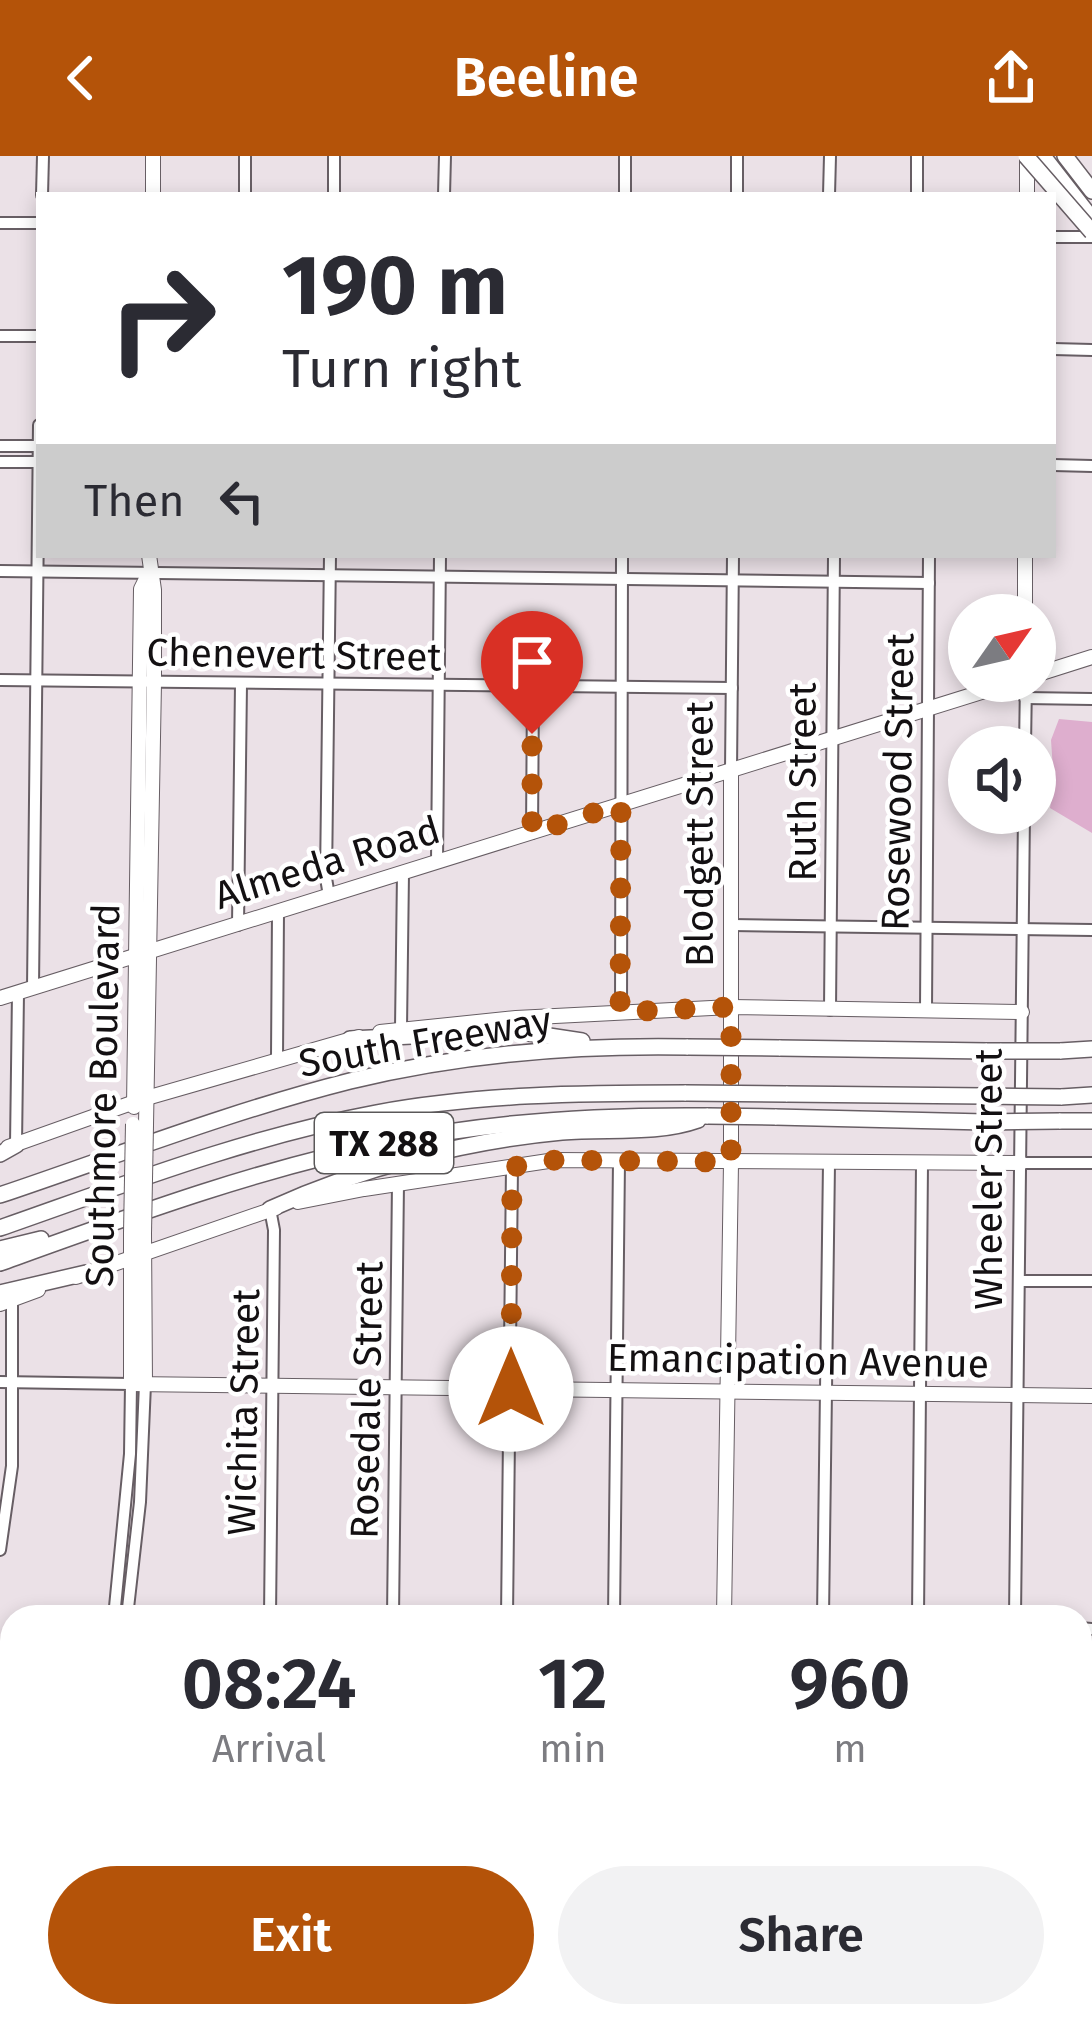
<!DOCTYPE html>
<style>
body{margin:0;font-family:"Fira Sans",sans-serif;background:#f2f2f3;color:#2b2b33;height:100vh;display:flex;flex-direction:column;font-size:45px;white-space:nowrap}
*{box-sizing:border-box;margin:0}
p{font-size:39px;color:#7c7c81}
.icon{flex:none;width:66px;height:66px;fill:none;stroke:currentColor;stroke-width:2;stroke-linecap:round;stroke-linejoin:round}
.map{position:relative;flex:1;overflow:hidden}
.details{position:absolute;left:0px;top:1449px;width:1092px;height:423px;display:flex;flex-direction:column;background:#fff;border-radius:36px 36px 0 0;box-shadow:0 6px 18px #0003}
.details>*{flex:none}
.hud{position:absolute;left:36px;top:36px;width:1020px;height:366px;border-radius:0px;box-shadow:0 6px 18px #0003;background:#fff;color:#2b2b33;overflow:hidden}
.needle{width:78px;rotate:56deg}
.fabs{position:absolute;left:948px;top:438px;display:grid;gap:24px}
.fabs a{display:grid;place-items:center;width:108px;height:108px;border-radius:50%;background:#fff;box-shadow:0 6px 18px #0003;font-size:60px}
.pin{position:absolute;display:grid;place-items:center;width:102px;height:102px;color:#fff;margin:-123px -51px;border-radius:50% 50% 50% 0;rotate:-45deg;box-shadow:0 0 12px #0007}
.pin .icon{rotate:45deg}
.me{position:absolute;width:132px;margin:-66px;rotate:0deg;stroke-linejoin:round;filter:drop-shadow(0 0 9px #0008)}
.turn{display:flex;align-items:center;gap:42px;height:252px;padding:0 48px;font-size:54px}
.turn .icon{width:156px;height:156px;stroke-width:2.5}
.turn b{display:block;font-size:84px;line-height:102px}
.then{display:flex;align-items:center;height:114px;padding:0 48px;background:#0003;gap:24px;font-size:45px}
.eta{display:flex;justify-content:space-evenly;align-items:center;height:204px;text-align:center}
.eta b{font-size:72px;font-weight:600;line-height:84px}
.primary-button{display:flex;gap:24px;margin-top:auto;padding:24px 48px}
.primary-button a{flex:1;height:138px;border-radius:72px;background:#b45309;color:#fff;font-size:48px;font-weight:600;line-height:138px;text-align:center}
.primary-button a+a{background:#f2f2f3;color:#2b2b33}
header{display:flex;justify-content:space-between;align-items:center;height:156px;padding:0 48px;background:#b45309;color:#fff;font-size:54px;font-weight:600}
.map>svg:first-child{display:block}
.green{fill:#deaece}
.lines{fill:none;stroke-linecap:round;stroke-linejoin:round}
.minor-casing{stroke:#675e64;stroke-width:14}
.major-casing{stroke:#675e64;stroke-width:16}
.highway-casing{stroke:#675e64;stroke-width:18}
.minor{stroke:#fff;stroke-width:10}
.major{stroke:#fff;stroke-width:14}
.highway{stroke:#fff;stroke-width:15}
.major-bridge-casing{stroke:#675e64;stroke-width:16;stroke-linecap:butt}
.highway-bridge-casing{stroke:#675e64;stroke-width:18;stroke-linecap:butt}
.major-bridge{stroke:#fff;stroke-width:14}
.highway-bridge{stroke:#fff;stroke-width:15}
.route{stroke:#b45309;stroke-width:21;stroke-dasharray:0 37.8}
.labels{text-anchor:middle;stroke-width:9;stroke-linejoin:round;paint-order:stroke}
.shield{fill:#fff;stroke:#5a5859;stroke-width:3}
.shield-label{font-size:36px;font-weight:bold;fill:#131012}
.street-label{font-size:39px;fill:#131012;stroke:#fff}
</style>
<header><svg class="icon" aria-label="back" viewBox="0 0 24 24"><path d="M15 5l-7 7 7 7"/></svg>Beeline<svg class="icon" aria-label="share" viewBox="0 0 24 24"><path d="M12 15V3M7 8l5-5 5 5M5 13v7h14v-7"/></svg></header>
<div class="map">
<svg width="1092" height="1870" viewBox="0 0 1092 1870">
<rect width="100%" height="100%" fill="#ebe1e7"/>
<polygon class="green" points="1059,563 1092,566 1092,677 1050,652 1054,628 1051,584"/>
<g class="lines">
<defs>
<g id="minor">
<polyline points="625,0 625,39"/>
<polyline points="42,39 43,0"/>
<polyline points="245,39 245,0"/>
<polyline points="334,39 334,0"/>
<polyline points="444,39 445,0"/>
<polyline points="737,39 737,0"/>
<polyline points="829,39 830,0"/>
<polyline points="917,39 917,0"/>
<polyline points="0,67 39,67"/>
<polyline points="1053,81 1092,81"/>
<polyline points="0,180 39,180"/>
<polyline points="1053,193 1092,194"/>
<polyline points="0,290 39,290"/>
<polyline points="0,306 39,306"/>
<polyline points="1053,309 1092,310"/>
<polyline points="0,415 929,427"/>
<polyline points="0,524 732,532"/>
<polyline points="1025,542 1092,543"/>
<polyline points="1025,591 1026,525"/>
<polyline points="731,615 733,399"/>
<polyline points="532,677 533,530"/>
<polyline points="437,706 440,399"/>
<polyline points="329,740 326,722 330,399"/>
<polyline points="238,769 241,528"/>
<polyline points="732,769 1092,774"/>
<polyline points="33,832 39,269"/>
<polyline points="830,854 834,399"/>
<polyline points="926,854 929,399"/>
<polyline points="621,856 622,399"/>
<polyline points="401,872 403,717"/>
<polyline points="277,902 278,756"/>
<polyline points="16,989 18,837"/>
<polyline points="1021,1007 1092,1007"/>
<polyline points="1020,1125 1092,1125"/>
<polyline points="0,1226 131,1228 130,1298 114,1461"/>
<polyline points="0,1394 12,1310 12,1143"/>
<polyline points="127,1461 140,1346 145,1228"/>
<polyline points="270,1461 274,1074 270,1053"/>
<polyline points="393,1461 398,1027"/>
<polyline points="507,1461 512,1011"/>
<polyline points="614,1461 619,1005"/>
<polyline points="823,1461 829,1007"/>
<polyline points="918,1461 922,1008"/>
<polyline points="1015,1461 1024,657"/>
<polyline points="1080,1472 1092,1473"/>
<polyline points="0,1509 12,1567"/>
<polyline points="0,1613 12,1608"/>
<polyline points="1080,1705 1092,1705"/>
<polyline points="39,1870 40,1860"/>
<polyline points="128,1870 128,1860"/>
<polyline points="141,1870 141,1860"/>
<polyline points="246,1870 246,1860"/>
<polyline points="334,1870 334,1860"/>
<polyline points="427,1870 428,1860"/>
<polyline points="526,1870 526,1860"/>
<polyline points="621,1870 622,1860"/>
<polyline points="818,1870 818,1860"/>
<polyline points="913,1870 913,1860"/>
<polyline points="1012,1870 1013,1860"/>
</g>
<g id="major">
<polyline points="1027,0 1027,39"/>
<polyline points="153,39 153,0"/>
<polyline points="1025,399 1025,459"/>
<polyline points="1035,519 1092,501"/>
<polyline points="0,842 1017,525"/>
<polyline points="380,876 516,862 731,851 1022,856"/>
<polyline points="134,951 141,433 149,417"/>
<polyline points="146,969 154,526 154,434 149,399"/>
<polyline points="8,991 143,943 359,881"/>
<polyline points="298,1046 364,1033 555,1004 1021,1007"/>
<polyline points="131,1077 131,1228 1092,1240"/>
<polyline points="144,1077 145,1228"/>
<polyline points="76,1121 276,1052"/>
<polyline points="0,1148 38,1134"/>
<polyline points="724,1461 731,1007 731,615"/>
<polyline points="713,1870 713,1860"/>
<polyline points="725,1870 726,1860"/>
</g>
<g id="highway">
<polyline points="1043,0 1092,63"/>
<polyline points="1065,0 1092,35"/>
<polyline points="350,883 516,875 582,885"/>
<polyline points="779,892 987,895"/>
<polyline points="1060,895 1092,893"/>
<polyline points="786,938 985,940"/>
<polyline points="1061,941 1092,939"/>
<polyline points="775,961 985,966"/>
<polyline points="1059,965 1092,965"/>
<polyline points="0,998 16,989"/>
<path d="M0,1039C116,1000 231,955 350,925C460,898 575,889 688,891"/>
<path d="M270,1053C360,1012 464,985 562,976C607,972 656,979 698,964"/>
<path d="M0,1072C123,1029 247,981 376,957C478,938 582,937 686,937"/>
<polyline points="0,1093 41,1083"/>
<path d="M0,1107C130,1060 260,1012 396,985C496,965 606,959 708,960"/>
<polyline points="0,1137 86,1117"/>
</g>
</defs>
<use href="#minor" class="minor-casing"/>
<use href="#major" class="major-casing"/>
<use href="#highway" class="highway-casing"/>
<use href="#minor" class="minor"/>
<use href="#major" class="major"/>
<use href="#highway" class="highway"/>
<defs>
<g id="major-bridge">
<polyline points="131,1077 133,968"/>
<polyline points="144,1077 146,969"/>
</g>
<g id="highway-bridge">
<polyline points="1026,0 1092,76"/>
<polyline points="688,891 779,892"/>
<polyline points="987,895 1060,895"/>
<polyline points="686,937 786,938"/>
<polyline points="985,940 1061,941"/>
<polyline points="708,960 775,961"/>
<polyline points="985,966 1059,965"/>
</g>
</defs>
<use href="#major-bridge" class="major-bridge-casing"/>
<use href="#highway-bridge" class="highway-bridge-casing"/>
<use href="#major-bridge" class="major-bridge"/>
<use href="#highway-bridge" class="highway-bridge"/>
</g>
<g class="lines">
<polyline class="route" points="511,1233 512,1011 555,1004 731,1006 731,851 620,856 621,648 532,677 532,578"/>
</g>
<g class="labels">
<rect class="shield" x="315" y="957" width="138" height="60" rx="9"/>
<g class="shield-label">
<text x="384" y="1000">TX 288</text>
</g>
<g class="street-label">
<text transform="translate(294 498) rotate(1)" y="14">Chenevert Street</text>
<text transform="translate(802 626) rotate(-90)" y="14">Ruth Street</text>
<text transform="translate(897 626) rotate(-89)" y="14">Rosewood Street</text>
<text transform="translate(699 678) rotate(-90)" y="14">Blodgett Street</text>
<text transform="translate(327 706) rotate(-17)" y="14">Almeda Road</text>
<text transform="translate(425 885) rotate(-10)" y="14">South Freeway</text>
<text transform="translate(102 939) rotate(-89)" y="14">Southmore Boulevard</text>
<text transform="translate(988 1023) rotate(-90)" y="14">Wheeler Street</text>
<text transform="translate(798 1204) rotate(1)" y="14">Emancipation Avenue</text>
<text transform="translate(366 1244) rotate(-89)" y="14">Rosedale Street</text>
<text transform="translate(243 1256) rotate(-89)" y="14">Wichita Street</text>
</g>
</g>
</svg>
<div class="fabs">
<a><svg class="needle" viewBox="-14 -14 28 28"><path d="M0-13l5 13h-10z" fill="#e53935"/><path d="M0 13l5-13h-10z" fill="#7c7c81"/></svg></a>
<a><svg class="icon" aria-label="sound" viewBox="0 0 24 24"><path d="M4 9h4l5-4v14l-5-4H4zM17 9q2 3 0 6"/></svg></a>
</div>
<div class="pin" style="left:532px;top:578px;background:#d93025"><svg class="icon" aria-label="arrive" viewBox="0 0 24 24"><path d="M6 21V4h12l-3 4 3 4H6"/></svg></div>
<svg class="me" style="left:511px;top:1233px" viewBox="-20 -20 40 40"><circle r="19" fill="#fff"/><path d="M0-13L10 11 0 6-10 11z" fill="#b45309"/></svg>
<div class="hud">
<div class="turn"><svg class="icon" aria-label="right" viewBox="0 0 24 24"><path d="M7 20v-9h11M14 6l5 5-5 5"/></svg><div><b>190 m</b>Turn right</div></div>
<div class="then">Then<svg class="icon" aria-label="left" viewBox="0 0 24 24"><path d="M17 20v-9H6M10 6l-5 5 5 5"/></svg></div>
</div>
<section class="details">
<div class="eta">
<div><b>08:24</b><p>Arrival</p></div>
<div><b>12</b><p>min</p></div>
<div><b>960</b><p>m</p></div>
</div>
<div class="primary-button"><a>Exit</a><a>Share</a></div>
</section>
</div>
